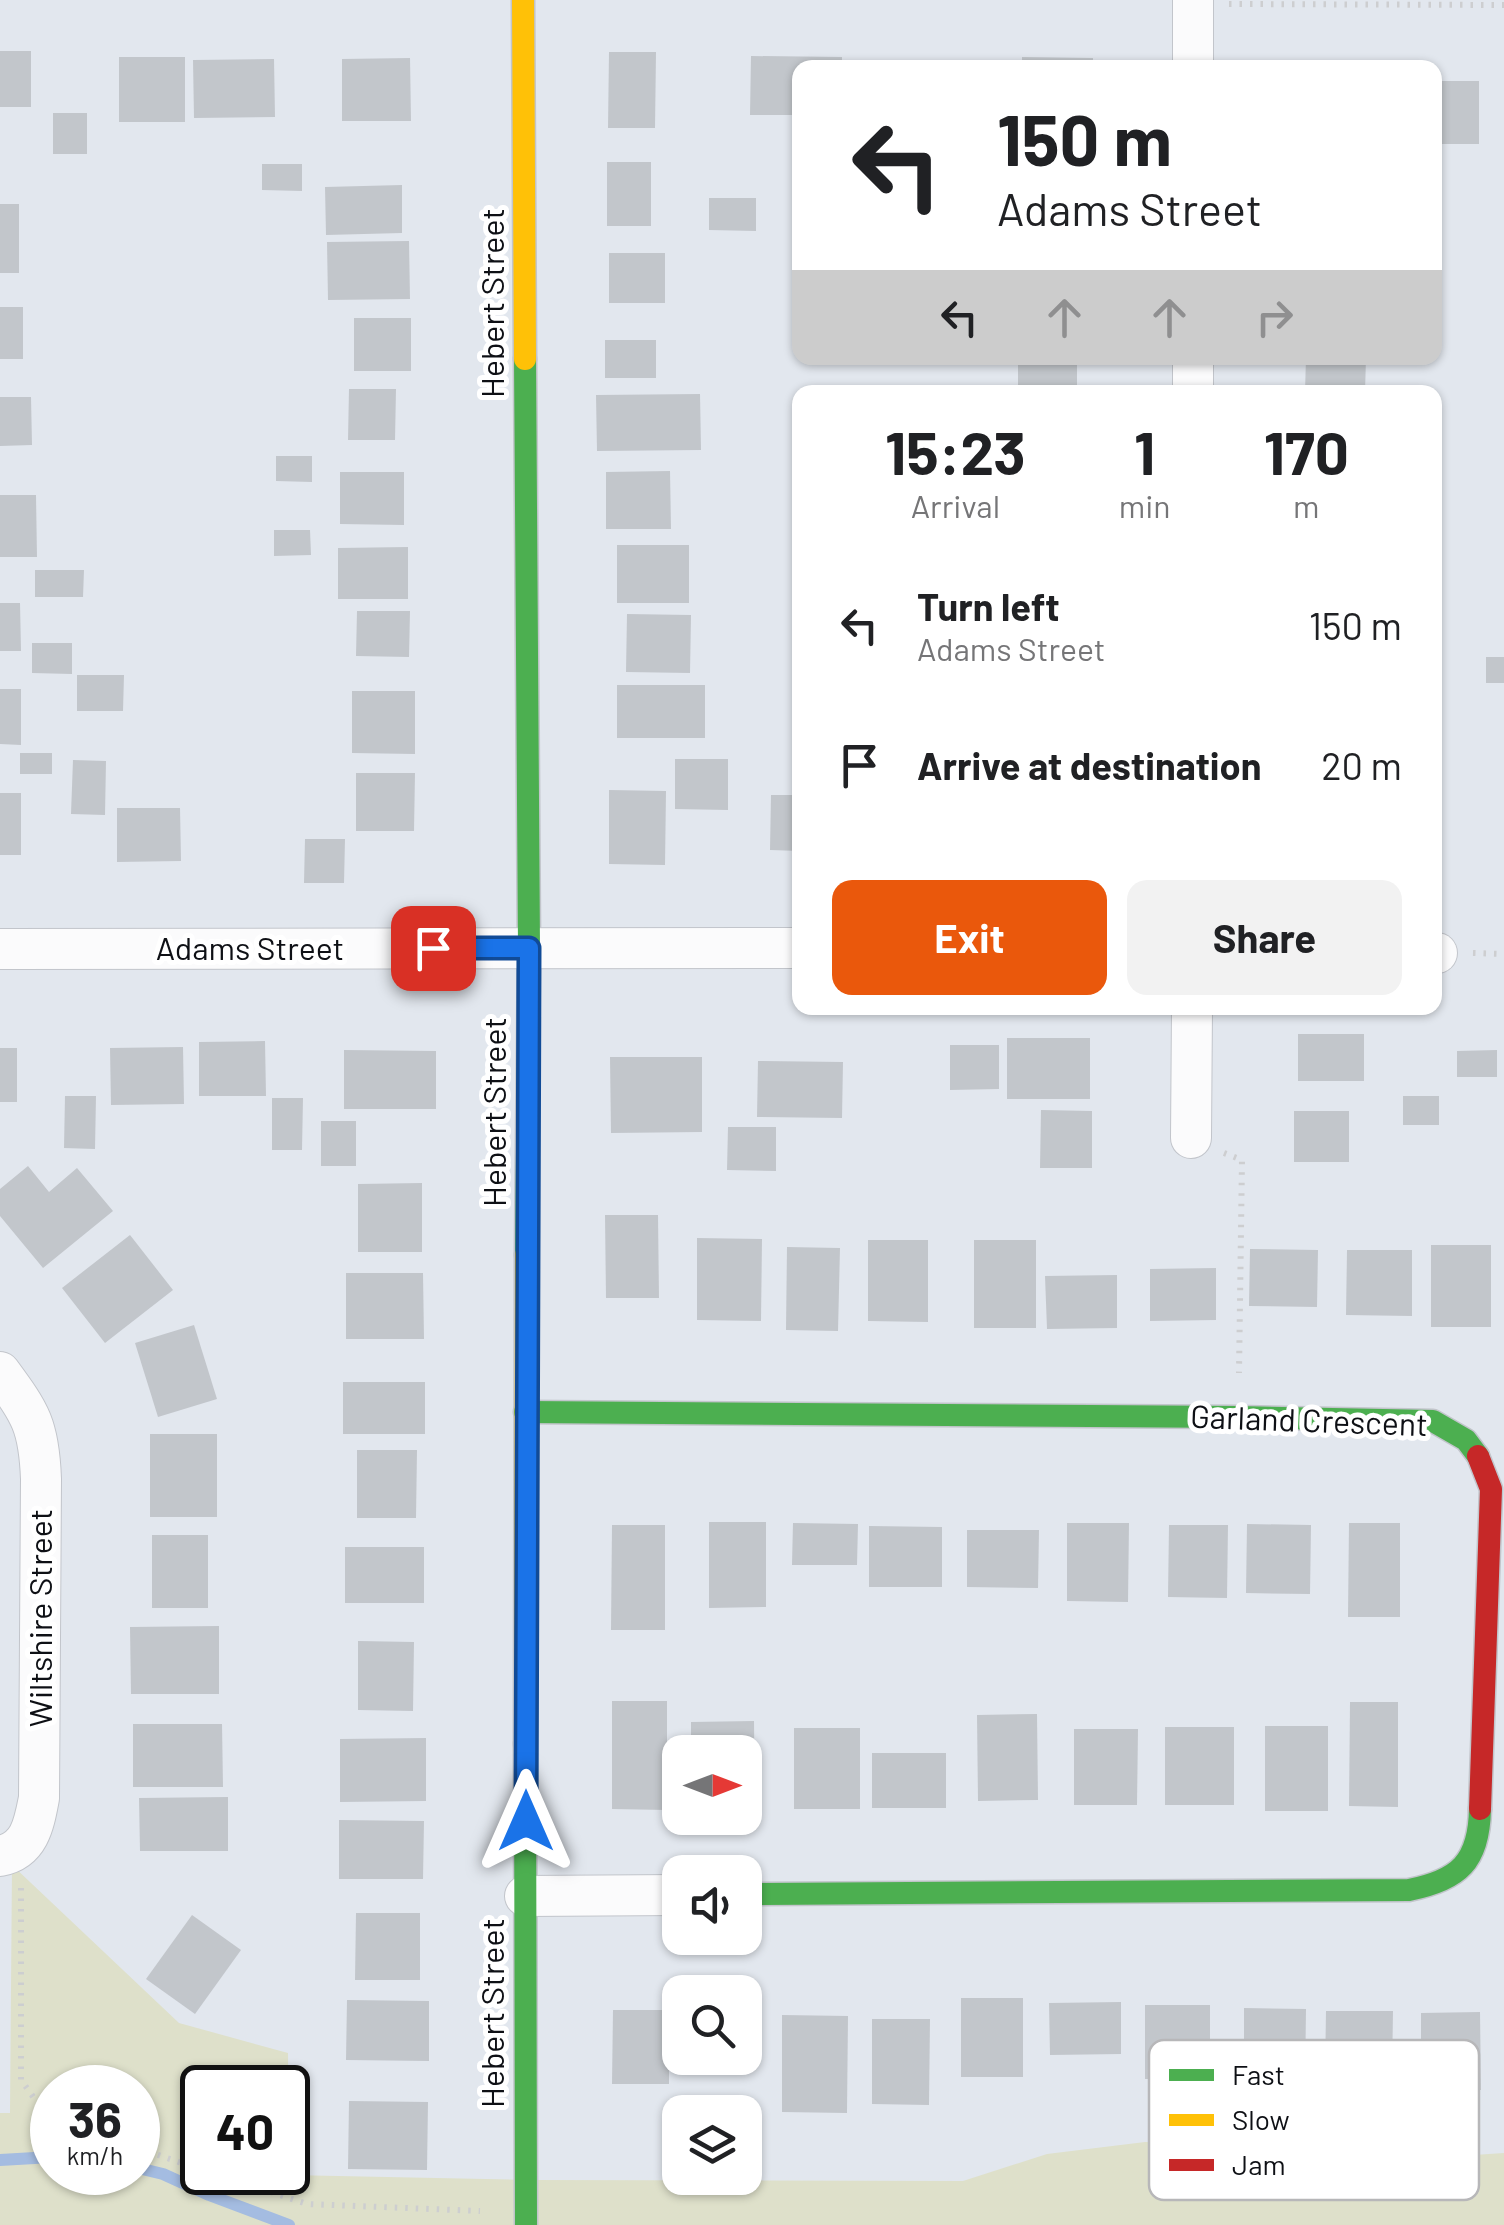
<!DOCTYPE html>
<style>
body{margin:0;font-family:Barlow,sans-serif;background:#f2f2f2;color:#202124;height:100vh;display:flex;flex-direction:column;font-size:38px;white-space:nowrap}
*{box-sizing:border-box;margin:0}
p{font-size:32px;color:#757577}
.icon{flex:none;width:55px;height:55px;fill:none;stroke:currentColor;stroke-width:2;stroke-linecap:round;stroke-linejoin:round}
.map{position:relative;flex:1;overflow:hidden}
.side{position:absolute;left:792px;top:385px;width:650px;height:630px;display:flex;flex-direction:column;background:#fff;border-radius:20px;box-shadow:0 2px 8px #0004}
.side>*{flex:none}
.hud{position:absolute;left:792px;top:60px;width:650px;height:305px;border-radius:20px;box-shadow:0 2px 8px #0004;background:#fff;color:#202124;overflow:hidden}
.needle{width:65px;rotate:90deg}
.tools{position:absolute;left:662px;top:1735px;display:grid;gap:20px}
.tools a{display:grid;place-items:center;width:100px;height:100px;border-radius:20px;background:#fff;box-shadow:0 2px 8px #0004;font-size:50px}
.speed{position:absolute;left:30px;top:2065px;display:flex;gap:20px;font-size:50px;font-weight:700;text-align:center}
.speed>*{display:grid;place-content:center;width:130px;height:130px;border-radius:50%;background:#fff;box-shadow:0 2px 8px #0004;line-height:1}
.speed small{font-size:25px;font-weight:400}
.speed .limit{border:5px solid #111;border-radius:15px;background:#fff;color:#111}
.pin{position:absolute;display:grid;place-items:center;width:85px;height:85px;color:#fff;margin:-42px;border-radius:20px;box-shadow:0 5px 15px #0006}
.me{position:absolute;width:110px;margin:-55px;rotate:0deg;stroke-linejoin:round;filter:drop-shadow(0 0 8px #0008)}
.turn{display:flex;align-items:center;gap:35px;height:210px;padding:0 40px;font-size:45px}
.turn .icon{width:130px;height:130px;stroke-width:2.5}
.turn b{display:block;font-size:70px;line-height:85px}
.lanes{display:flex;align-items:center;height:95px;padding:0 40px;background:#0003;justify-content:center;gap:50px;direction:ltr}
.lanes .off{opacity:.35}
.eta{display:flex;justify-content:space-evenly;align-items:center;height:170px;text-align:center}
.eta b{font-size:60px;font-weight:700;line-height:70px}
.cta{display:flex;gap:20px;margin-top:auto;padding:20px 40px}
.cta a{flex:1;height:115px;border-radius:20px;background:#ea580c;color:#fff;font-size:40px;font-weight:700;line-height:115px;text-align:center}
.cta a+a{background:#f2f2f2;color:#202124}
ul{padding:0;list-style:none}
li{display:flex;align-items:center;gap:30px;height:140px;padding:0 40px}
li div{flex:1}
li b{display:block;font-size:38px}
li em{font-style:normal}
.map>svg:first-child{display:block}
.green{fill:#dee0ca;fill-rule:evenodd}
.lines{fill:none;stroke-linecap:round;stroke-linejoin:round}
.stream{stroke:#a4bce1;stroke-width:12}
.building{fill:#c2c6cb}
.street-casing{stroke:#c2c5cb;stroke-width:42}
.fast-casing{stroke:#c2c5cb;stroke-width:25}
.slow-casing{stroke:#c2c5cb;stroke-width:25}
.jam-casing{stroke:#c2c5cb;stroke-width:25}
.path{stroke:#cdced0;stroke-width:6;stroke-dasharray:2.5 8;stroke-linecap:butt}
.street{stroke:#fbfbfc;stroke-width:40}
.fast{stroke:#4caf50;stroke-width:22}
.slow{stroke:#ffc107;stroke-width:22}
.jam{stroke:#c62828;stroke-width:22}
.route-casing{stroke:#114b97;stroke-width:25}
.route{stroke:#1a73e8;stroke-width:18}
.labels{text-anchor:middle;stroke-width:10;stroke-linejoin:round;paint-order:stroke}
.street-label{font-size:32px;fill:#0e1015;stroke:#fff}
.key{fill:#fff;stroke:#b7b7b9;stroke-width:2.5}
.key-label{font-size:28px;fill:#0e1015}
</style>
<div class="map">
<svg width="1504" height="2225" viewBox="0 0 1504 2225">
<rect width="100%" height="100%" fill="#e2e7ee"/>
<path class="green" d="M12,1865L179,2023L288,2053L289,2175L529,2180L963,2181L1047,2154L1145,2142L1230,2144L1334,2156L1414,2159L1504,2153V2225H0V2113H10ZM52,2088H138V2172H52ZM202,2088H288V2172H202Z"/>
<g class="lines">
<g class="stream">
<polyline points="0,2160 52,2157"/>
<polyline points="138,2168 163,2174 209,2195 289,2225"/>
</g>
</g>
<g class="building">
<rect x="0" y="51" width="31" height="56"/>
<polygon points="609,52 656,52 655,128 608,128"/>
<polygon points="751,56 842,57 842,68 800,68 800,115 750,115"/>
<rect x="119" y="57" width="66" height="65"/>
<polygon points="1022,57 1093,58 1093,68 1022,68"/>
<polygon points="410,58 411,121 342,121 342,59"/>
<polygon points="274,59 275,117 194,118 193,60"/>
<rect x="1435" y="81" width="44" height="63"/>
<rect x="53" y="113" width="34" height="41"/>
<rect x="607" y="162" width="44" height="64"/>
<polygon points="262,164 302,164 302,191 262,190"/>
<polygon points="402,185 402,233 326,235 325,187"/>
<polygon points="709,198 756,198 756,231 709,230"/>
<rect x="0" y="204" width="19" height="69"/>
<polygon points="409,241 410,299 328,300 327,242"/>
<rect x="609" y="253" width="56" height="50"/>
<rect x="0" y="307" width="23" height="52"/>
<rect x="354" y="318" width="57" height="53"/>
<rect x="605" y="340" width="51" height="38"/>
<rect x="1018" y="358" width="59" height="34"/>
<polygon points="1306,358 1366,358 1365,392 1305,392"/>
<polygon points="349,389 396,389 395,440 348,440"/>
<polygon points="700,394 701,450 597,451 596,395"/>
<polygon points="0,397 31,397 32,445 0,446"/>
<polygon points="276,456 312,456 312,482 276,481"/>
<polygon points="670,471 671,529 606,529 606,472"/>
<polygon points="340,472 404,472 404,525 340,524"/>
<polygon points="0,495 36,495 37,557 0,557"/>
<polygon points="274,530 310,530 311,555 274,556"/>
<rect x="617" y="545" width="72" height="58"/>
<polygon points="408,547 408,599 338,599 338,548"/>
<polygon points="35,570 84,570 83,597 35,597"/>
<polygon points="0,603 20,603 21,651 0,651"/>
<polygon points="357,611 410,611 409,657 356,656"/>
<polygon points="627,614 691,615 690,673 626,672"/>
<polygon points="32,643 72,643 72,674 32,673"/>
<rect x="1486" y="657" width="18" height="26"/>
<polygon points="77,675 124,675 123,711 77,711"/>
<rect x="617" y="685" width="88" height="53"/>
<polygon points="0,689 21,689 21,745 0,744"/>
<polygon points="352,691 415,691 415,754 352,753"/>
<rect x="20" y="753" width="32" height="21"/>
<polygon points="675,759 728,759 728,810 675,809"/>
<polygon points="73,760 106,761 105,815 71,814"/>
<polygon points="356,773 415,773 414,831 356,831"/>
<polygon points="609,790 666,791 665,865 609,864"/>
<rect x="0" y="793" width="21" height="62"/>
<polygon points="771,795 800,795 800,851 770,850"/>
<polygon points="117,808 180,808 181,861 117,862"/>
<polygon points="305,839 345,839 344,883 304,883"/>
<rect x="1298" y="1034" width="66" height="47"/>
<rect x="1007" y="1038" width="83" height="61"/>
<polygon points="265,1041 266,1096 199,1096 199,1042"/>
<polygon points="950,1045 999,1045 999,1089 950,1090"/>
<polygon points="183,1047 184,1104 111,1105 110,1048"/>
<rect x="0" y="1048" width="17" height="54"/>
<polygon points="344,1050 436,1051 436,1109 344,1109"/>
<polygon points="1497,1050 1497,1077 1457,1077 1457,1051"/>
<polygon points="610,1057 702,1057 702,1132 611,1133"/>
<polygon points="758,1061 843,1062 842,1118 757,1117"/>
<polygon points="65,1096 96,1096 95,1149 64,1148"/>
<rect x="1403" y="1096" width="36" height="29"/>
<polygon points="272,1098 303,1098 302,1150 272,1150"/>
<polygon points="1041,1110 1092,1111 1092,1168 1040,1168"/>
<rect x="1294" y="1111" width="55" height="51"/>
<rect x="321" y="1121" width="35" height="45"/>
<polygon points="728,1127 776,1127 776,1171 727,1170"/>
<polygon points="28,1166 49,1192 77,1168 113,1211 43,1268 0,1216 0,1189"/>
<polygon points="422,1183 422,1252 358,1252 358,1184"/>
<polygon points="605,1215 658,1215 659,1298 606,1298"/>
<polygon points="130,1235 173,1290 105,1343 62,1288"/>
<polygon points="697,1238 762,1239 761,1321 697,1320"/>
<polygon points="868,1240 928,1240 928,1322 868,1321"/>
<rect x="974" y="1240" width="62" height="88"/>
<rect x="1431" y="1245" width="60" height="82"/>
<polygon points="787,1247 840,1248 838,1331 786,1330"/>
<polygon points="1250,1249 1318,1250 1317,1307 1249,1306"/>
<polygon points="1347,1250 1412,1250 1412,1316 1346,1315"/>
<polygon points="1216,1268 1216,1320 1150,1321 1150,1269"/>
<polygon points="346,1273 423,1273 424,1339 346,1339"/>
<polygon points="1117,1275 1117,1328 1047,1329 1045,1276"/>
<polygon points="194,1325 217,1399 158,1417 135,1343"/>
<rect x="343" y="1382" width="82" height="52"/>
<rect x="150" y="1434" width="67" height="83"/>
<polygon points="357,1450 417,1450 416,1518 357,1518"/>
<polygon points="709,1522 766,1522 766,1607 709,1608"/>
<polygon points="793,1523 858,1524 857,1565 792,1565"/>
<polygon points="1067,1523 1129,1523 1128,1602 1067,1601"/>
<polygon points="1349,1523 1400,1523 1400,1617 1348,1617"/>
<polygon points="1247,1524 1311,1525 1310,1594 1246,1593"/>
<polygon points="612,1525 665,1525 665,1630 611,1630"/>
<polygon points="1169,1525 1228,1525 1227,1598 1168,1597"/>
<polygon points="869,1526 942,1527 942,1587 869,1587"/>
<polygon points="967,1530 1039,1530 1038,1588 967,1587"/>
<rect x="152" y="1535" width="56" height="73"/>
<rect x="345" y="1547" width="79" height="56"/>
<polygon points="219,1626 219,1694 131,1694 130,1627"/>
<polygon points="358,1641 414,1642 413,1711 358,1710"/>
<polygon points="612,1701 667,1701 667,1810 612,1809"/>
<polygon points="1350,1702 1398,1702 1398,1807 1349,1806"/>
<polygon points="1037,1714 1038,1800 978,1801 977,1715"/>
<polygon points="754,1721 755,1809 745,1809 745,1752 691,1752 691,1722"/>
<polygon points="133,1724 222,1724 223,1787 133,1787"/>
<rect x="1265" y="1726" width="63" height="85"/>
<rect x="1165" y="1727" width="69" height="78"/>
<rect x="794" y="1728" width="66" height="81"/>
<polygon points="1074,1729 1138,1729 1137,1805 1074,1805"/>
<polygon points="426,1738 426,1801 340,1802 340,1739"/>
<rect x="872" y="1753" width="74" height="55"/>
<polygon points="228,1797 228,1851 140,1851 139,1798"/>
<polygon points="339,1820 424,1821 423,1879 339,1879"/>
<polygon points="356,1913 420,1913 420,1980 355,1980"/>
<polygon points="192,1915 241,1950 195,2014 146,1979"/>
<rect x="961" y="1998" width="62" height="79"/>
<polygon points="762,1999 762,2052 745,2053 745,2000"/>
<polygon points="347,2000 429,2001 429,2061 346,2060"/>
<polygon points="1121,2002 1121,2054 1050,2055 1049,2003"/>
<rect x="1145" y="2005" width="65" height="74"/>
<polygon points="1244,2008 1306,2009 1305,2085 1244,2084"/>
<polygon points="613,2010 669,2010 669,2084 612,2084"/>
<polygon points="1326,2011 1393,2011 1392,2074 1325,2073"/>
<polygon points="1480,2012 1481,2090 1421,2090 1421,2013"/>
<polygon points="782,2015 848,2016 847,2113 782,2112"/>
<polygon points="872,2019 930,2019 929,2105 872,2104"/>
<polygon points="349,2101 428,2102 427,2170 348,2169"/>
</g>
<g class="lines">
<defs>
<g id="street">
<polyline points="1193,68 1193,0"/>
<polyline points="1193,358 1193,392"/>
<polyline points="0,949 800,948"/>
<polyline points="1435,953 1437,953"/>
<polyline points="1191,1138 1192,1008"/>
<path d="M0,1372C31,1414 39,1426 41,1479L39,1798C34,1824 30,1850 0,1856"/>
<polyline points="525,1896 680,1895"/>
</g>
<g id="fast">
<polyline points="525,359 529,948 526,1255"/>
<polyline points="525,1412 1238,1417 1433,1421 1466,1440 1478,1456"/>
<polyline points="525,1744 526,2225"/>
<path d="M745,1894L1409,1890C1459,1880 1479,1862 1480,1809"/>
</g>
<g id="slow">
<polyline points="523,0 525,359"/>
<polyline points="525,1744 526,1255"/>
</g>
<polyline id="jam" points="1478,1456 1491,1489 1480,1809"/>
</defs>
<use href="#street" class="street-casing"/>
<use href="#fast" class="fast-casing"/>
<use href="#slow" class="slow-casing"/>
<use href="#jam" class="jam-casing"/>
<g class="path">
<polyline points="1229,4 1504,5"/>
<polyline points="1473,953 1504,954"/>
<polyline points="1224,1153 1242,1160 1239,1373"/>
<polyline points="21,1888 21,2080 39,2105 52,2113"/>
<polyline points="138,2148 202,2170"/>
<polyline points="211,2172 307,2204 480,2211"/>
</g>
<use href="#street" class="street"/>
<use href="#fast" class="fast"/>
<use href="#slow" class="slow"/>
<use href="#jam" class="jam"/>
</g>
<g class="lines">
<defs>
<polyline id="route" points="433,948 529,948 526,1821"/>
</defs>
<use href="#route" class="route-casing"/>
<use href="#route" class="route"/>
</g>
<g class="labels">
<g class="street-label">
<text transform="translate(493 303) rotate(-90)" y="11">Hebert Street</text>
<text x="250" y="960">Adams Street</text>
<text transform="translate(495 1112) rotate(-90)" y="11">Hebert Street</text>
<text transform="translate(1309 1421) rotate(2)" y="11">Garland Crescent</text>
<text transform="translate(41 1618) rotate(-90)" y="11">Wiltshire Street</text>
<text transform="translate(493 2013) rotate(-90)" y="11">Hebert Street</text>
</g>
</g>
<rect x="1149" y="2040" width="330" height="160" rx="15" class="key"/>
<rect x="1169" y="2069" width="45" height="12" fill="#4caf50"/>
<rect x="1169" y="2114" width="45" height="12" fill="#ffc107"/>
<rect x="1169" y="2159" width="45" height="12" fill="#c62828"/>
<g class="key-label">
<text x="1232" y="2085">Fast</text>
<text x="1232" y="2130">Slow</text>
<text x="1232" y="2175">Jam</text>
</g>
</svg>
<div class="tools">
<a><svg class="needle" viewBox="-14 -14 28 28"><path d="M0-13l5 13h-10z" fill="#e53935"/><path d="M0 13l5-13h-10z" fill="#757577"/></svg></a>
<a><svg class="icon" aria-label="sound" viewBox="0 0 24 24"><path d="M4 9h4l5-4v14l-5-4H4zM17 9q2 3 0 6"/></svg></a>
<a><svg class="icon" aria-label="search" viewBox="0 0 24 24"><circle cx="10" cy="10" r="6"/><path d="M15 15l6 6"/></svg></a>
<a><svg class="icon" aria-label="layers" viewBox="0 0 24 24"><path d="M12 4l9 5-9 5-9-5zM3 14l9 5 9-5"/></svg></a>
</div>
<div class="speed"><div>36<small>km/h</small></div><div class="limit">40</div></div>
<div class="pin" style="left:433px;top:948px;background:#d93025"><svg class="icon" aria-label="arrive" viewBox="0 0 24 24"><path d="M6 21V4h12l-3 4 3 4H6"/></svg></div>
<svg class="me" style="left:526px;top:1821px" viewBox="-20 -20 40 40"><path d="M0-17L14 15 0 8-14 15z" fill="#1a73e8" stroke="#fff" stroke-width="4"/></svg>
<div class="hud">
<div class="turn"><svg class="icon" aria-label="left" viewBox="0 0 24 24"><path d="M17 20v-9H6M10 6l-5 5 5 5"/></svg><div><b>150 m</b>Adams Street</div></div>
<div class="lanes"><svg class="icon" aria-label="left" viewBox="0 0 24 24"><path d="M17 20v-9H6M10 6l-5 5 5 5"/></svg><svg class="icon off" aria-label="ahead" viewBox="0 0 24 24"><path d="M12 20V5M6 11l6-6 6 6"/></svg><svg class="icon off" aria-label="ahead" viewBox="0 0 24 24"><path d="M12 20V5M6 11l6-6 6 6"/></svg><svg class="icon off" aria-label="right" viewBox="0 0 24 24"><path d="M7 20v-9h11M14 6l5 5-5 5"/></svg></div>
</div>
<section class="side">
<div class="eta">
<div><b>15:23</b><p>Arrival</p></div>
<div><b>1</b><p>min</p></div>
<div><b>170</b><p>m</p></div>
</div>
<ul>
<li><svg class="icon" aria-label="left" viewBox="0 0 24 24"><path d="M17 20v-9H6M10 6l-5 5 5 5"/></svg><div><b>Turn left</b><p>Adams Street</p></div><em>150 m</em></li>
<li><svg class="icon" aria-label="arrive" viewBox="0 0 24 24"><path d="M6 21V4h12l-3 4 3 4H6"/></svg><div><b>Arrive at destination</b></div><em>20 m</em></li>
</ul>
<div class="cta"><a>Exit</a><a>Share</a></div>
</section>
</div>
